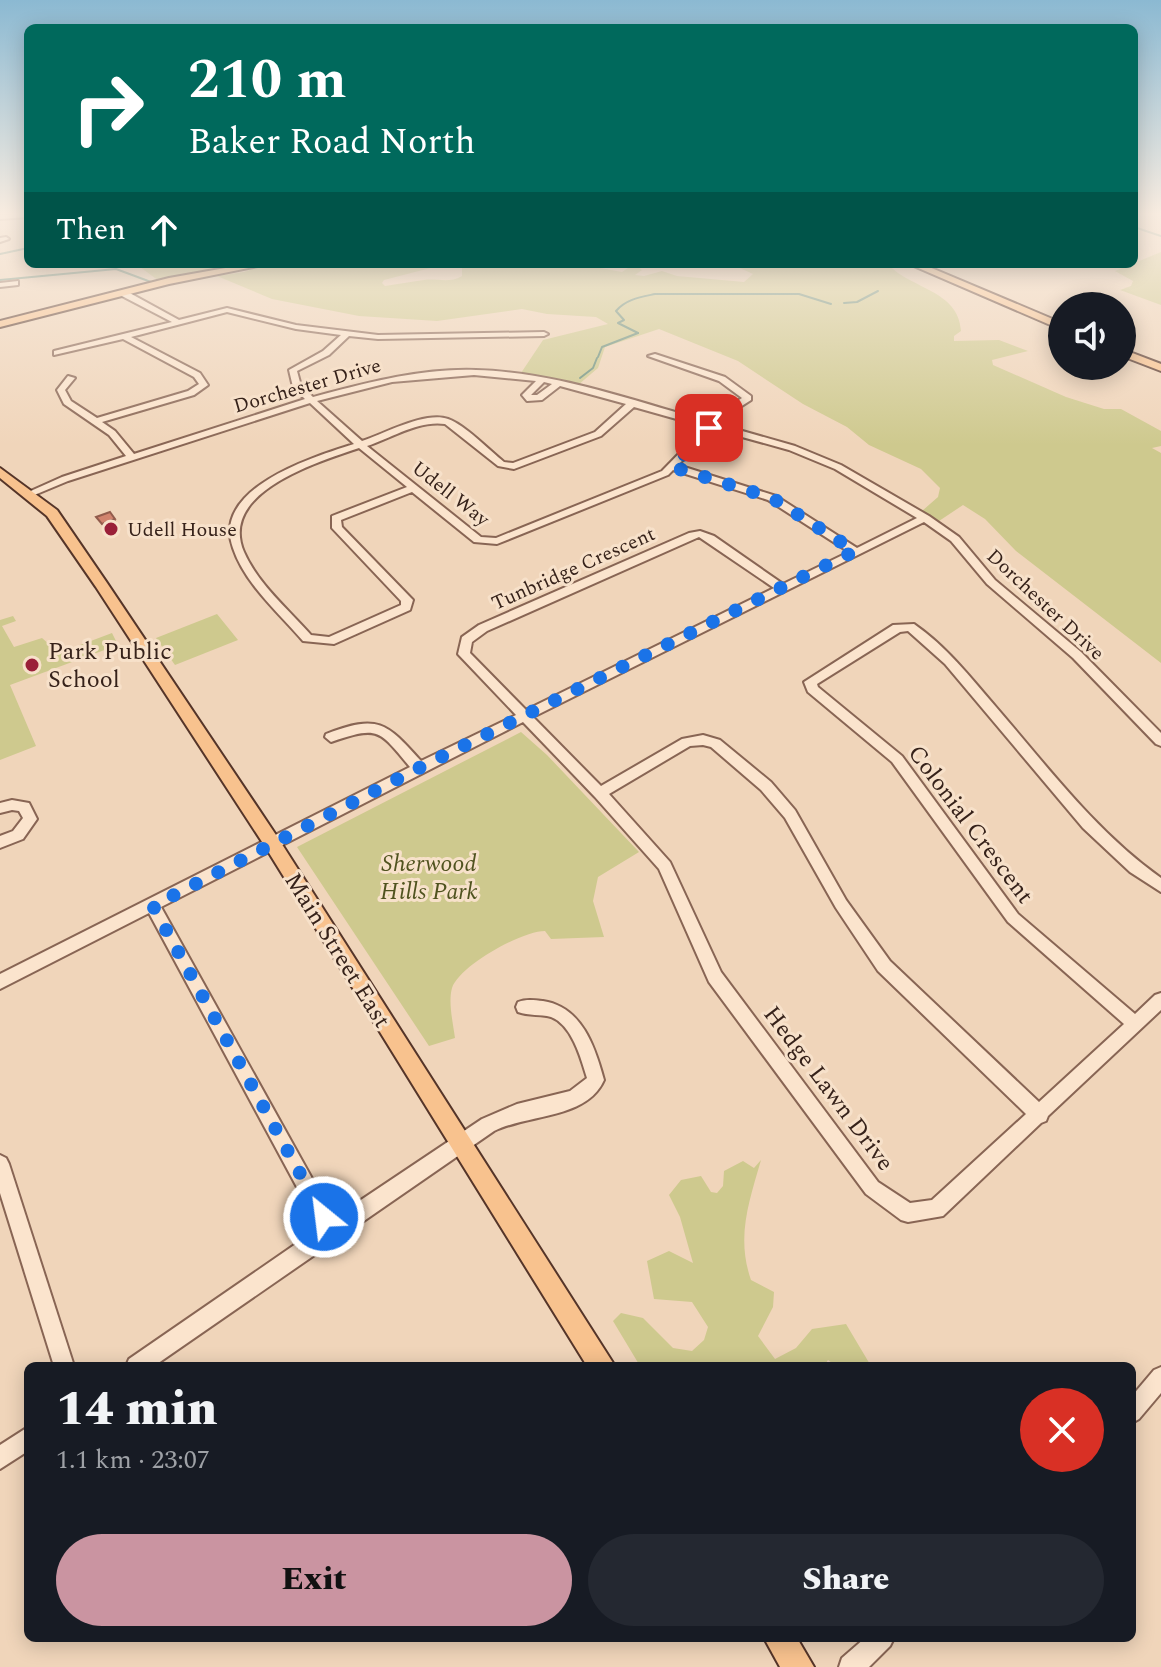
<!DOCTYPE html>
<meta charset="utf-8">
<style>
body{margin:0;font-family:Spectral,serif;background:#242831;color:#f1f3f6;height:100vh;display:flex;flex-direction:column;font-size:30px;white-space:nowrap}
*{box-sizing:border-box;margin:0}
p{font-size:26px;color:#9ea1a6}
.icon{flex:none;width:44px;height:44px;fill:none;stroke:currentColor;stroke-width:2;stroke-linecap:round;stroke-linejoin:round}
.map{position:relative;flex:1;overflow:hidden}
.sheet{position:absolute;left:24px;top:1362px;width:1112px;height:280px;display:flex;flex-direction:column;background:#171b24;border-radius:12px;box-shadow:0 4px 20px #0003}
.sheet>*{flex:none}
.guide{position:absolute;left:24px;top:24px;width:1114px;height:244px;border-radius:12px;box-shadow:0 4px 20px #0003;background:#00695c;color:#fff;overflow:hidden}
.fabs{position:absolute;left:1048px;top:292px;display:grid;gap:16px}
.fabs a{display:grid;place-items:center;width:88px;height:88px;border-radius:50%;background:#171b24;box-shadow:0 4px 20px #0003;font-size:40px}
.pin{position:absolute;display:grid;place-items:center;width:68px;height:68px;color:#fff;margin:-34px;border-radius:16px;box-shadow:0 4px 12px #0006}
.me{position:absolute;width:88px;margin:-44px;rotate:331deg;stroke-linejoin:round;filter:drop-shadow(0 0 6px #0008)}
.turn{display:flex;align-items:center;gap:28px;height:168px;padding:0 32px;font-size:36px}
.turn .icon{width:104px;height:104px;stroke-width:2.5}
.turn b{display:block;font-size:56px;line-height:68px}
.then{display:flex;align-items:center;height:76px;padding:0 32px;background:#0003;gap:16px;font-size:30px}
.round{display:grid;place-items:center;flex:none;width:84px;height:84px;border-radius:42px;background:#242831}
.summary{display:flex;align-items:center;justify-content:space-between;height:136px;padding:0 32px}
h1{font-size:48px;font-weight:800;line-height:60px}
.button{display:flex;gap:16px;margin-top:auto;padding:16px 32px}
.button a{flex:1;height:92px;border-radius:48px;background:#ca94a1;color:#111;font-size:32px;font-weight:800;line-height:92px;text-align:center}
.button a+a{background:#242831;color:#f1f3f6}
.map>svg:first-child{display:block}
.green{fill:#cec98e}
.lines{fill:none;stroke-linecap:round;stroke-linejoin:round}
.stream{stroke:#668e7c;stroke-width:2}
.minor-casing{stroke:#886554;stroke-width:4}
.major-casing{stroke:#553529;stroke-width:4}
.minor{fill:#fbe4cd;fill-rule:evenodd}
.major{fill:#f8c28e;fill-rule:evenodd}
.shaded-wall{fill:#925c4c}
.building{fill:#d1836d;stroke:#925c4c;stroke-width:2}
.route{stroke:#1a73e8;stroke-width:14;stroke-dasharray:0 25.2}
.poi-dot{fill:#9a2039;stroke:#f7e1ca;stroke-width:3}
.labels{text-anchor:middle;stroke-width:6;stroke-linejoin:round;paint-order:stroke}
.far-street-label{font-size:20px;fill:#36221a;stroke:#f7e1ca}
.far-poi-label{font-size:20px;fill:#36221a;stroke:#f7e1ca;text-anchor:start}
.poi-label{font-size:24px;fill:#36221a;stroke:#f7e1ca;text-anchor:start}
.street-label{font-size:24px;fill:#36221a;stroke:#f7e1ca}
.park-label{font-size:24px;font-style:italic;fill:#50531f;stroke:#f7e1ca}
</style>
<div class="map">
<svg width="1161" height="1667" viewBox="0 0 1161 1667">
<rect width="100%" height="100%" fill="#f0d5ba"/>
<g class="green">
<polygon points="1161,252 1161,305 1120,290 1131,286 1133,281 1115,271"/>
<polygon points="136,264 253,264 159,281"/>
<path d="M267,264H446L384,280L382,283L385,286C398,284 410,282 424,280C438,278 448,284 462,276V266L467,264L554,267L598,264L595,267L622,272L634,264L642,270L635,275L644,276L662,271L677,276L744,282L753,274L731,264H888C910,289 959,290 961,331L954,336V341L999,340L1028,351L992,360L993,365L1066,397L1104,409H1121L1161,431V446L1152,448L1161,453V663L1016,551L985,519L963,505L939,521L928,519L922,511L938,497L940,488L921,469L869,445L847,427L803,404L738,361L659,329L605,347L598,368L578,385L521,373L543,340L608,324L596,317L547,314L522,309L437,321L359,316L272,299L217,276L244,272Z"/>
<polygon points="217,614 238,640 175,665 156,638"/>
<polygon points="13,616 16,621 2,626 14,647 42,638 59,653 112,633 118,645 10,685 36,746 0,760 0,620"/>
<path d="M521,732L547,755L639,852L598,877L593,901L604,937L551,939L545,931C522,931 460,965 452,988C448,1002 453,1023 455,1038L429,1046L297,847Z"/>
<path d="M761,1160C749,1202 736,1237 751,1280L774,1292L773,1307L758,1336L775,1359L796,1348L812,1329L846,1324L871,1366H836L828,1360L824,1366H640L613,1321L621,1313L643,1318L673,1348L692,1351L704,1340L708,1327L692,1302L654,1299L647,1261L669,1251L693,1263L680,1217L669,1195L681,1180L701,1176L711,1192L717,1193L723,1186L724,1171L743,1161L754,1168Z"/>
</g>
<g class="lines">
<g class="stream">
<polyline points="1134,227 1161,236"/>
<polyline points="0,254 28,248"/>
<polyline points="0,280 116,269 151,282"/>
<polyline points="844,303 857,302 878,291"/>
<path d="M638,333L618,323L624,320L616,311C626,299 641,297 655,294H799L831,304"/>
<polyline points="598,357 602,347 638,333"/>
<polyline points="580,378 593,368 597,358"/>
</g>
<defs>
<g id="minor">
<polygon points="28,213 28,217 0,219 0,215"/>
<polygon points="0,238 6,237 9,239 0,242"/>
<polygon points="18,281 18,285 0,287 0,283"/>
<path d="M120,291H126L179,320L227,308L296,325L378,335L544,332L548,334L544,336L378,339L349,336L329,355L297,371L301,386L313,397C366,383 421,368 476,370C556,372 634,401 710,422L720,412L742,398L719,381L648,356L655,354L725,377L751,396V400L726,416L718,424L795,446L841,465L929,516L959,537L995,580L1081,652L1161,733V746L1156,744L1073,658L987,584L951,541L924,522L533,717L601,786L682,739L703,735L720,740L771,782L795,810L846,900L890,961L1039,1102L1124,1024L1008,922L892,762L808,692L804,682L893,625L914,624C946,646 970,677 996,707C1048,767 1095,831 1161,878V892L1130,872L1083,828L945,664L908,631L900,632L817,684L818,687L902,756L1018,914L1135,1014L1155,995L1161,993V1010L1048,1116L1046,1121L1041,1123L943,1216L908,1222L901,1220L866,1194L709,982L659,869L595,797L523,722L161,907L334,1218L482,1119L517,1104L570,1091L587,1078C581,1058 572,1025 551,1017C540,1014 529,1016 518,1012L516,1007L518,1002C526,999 534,1000 543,1001C582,1007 595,1047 604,1080C587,1119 528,1114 494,1131L154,1366H126L129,1359L319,1228L149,913L0,989V974L410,767C378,729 379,726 331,742L325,737L326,734C378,714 386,722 421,761L516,715L458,654L462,637L479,625L689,533L700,531L714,536L783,584L849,552L768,500L673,470L668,475L497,544L474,542L412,492L341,520L342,527L411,598L413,600L410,610L334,644L303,641C279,613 245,584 233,548C211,488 313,457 354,444L310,403L68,481L32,496L24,494L62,477L126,456L109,435L64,404L57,390L68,376L75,378L65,390L71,401L97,418L188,391L199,384L194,377L123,339L54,355V351L172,322L120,295ZM227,312L296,329L341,335L323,351L289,370L293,387L305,399L134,454L115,431L102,422L194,395L208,385L200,373L131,337ZM474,375L536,381L522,395L527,401L542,400L560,386L626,404L595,432L513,463L504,462C489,450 465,425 448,419C425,411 384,434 362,441L317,401L392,382ZM544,382L552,384L537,395H531ZM634,407L705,427L662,471L496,538L481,537L367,446C391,438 419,420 445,424L498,466L514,469L601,436ZM713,429L789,450L835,469L917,518L857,548L776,496L678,465ZM359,448L407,487L332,516V528L401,601V605L329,637L311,635C288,609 258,584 244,552C218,492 318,462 359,448ZM699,537L774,588L526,710L470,653L472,642L487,631ZM703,745L711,747L761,790L785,818L836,908L878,971L1026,1114L932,1200L910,1203L878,1182L721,972L670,862L609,794L690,746Z"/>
<polygon points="12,800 29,803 37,819 23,839 0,848 0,836 13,831 23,818 19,811 12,810 0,813 0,803"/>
<polygon points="0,1155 6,1158 9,1164 74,1366 54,1366 0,1193"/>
<polygon points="1161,1367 1161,1393 1139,1419 1132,1423 1132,1396 1154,1370"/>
<polygon points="28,1427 28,1451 0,1469 0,1445"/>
<polygon points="865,1638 894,1638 890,1646 869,1667 839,1667 842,1658"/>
</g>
<g id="major">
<polygon points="248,264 268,264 169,284 0,327 0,321 169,278"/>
<polygon points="909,264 922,264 1062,323 1062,330"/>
<polygon points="1122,349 1161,364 1161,371 1122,356"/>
<polygon points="0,468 57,510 107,583 278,838 615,1366 587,1366 266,848 96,587 47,516 0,478"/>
<polygon points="764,1638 797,1638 814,1667 780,1667"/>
</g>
</defs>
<use href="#minor" class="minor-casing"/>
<use href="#major" class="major-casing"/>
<use href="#minor" class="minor"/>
<use href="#major" class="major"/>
</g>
<polygon class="shaded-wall" points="115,519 120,530 107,535 102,524"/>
<polygon class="building" points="110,512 115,519 102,524 96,517"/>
<linearGradient id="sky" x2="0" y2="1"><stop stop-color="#8bb9d2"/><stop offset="0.48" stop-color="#f8ece0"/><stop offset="1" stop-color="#f8ece0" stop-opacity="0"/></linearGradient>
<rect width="1161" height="445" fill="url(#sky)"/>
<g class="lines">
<polyline class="route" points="324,1217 153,906 419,768 855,551 772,498 673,467 709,428"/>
</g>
<g class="poi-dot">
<circle cx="111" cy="529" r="8"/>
<circle cx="32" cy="665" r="8"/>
</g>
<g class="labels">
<g class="far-street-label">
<text transform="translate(307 385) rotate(-16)" y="7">Dorchester Drive</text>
<text transform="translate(451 493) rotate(38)" y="7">Udell Way</text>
<text transform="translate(573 568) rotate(-24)" y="7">Tunbridge Crescent</text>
<text transform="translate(1046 604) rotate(43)" y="7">Dorchester Drive</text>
</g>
<g class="far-poi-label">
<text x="127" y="536">Udell House</text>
</g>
<g class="poi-label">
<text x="48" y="659">Park Public<tspan x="48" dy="28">School</tspan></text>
</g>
<g class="street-label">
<text transform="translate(971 824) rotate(53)" y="8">Colonial Crescent</text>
<text transform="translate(338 950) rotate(58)" y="8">Main Street East</text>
<text transform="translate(829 1088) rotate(53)" y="8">Hedge Lawn Drive</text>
</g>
<g class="park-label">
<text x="429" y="871">Sherwood<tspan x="429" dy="28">Hills Park</tspan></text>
</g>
</g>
</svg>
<div class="fabs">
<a><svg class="icon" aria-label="sound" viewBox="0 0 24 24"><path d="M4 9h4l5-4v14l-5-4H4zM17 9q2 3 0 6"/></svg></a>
</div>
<div class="pin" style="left:709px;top:428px;background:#d93025"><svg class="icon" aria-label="arrive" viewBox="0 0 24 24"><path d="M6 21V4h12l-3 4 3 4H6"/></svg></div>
<svg class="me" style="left:324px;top:1217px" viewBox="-20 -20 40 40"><circle r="17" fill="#1a73e8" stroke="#fff" stroke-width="3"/><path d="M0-11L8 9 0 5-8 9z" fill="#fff"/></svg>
<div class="guide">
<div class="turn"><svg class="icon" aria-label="right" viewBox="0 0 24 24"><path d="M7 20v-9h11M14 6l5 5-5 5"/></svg><div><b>210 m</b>Baker Road North</div></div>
<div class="then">Then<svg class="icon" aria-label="ahead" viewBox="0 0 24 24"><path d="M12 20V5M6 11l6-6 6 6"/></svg></div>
</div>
<section class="sheet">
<div class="summary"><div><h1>14 min</h1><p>1.1 km · 23:07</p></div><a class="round" style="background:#d93025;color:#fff"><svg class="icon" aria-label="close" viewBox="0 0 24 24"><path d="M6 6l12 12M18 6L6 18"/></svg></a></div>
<div class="button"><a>Exit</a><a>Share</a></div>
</section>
</div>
